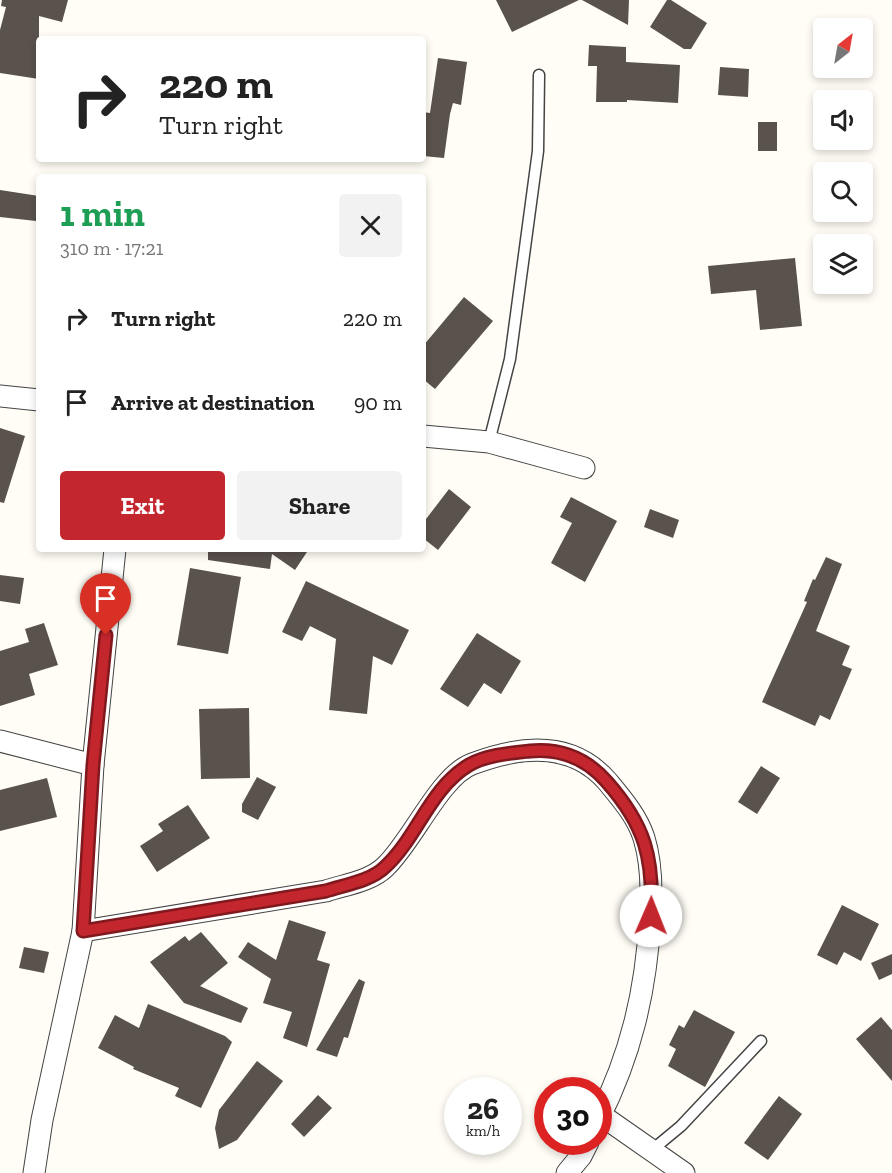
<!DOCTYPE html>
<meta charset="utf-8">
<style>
body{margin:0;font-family:"Zilla Slab",serif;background:#f2f2f2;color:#222;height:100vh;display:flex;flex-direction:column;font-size:22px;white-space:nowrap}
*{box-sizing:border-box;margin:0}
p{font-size:20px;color:#767676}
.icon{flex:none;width:33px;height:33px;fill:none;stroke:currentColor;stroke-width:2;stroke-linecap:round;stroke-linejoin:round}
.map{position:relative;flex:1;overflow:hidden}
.panel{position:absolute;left:36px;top:174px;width:390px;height:378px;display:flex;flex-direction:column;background:#fff;border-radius:6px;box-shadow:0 3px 9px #0003}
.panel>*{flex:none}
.guide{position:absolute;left:36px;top:36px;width:390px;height:126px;border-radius:6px;box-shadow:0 3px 9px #0003;background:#fff;color:#222;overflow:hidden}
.needle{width:39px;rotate:31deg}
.buttons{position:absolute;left:813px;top:18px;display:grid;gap:12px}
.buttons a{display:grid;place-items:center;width:60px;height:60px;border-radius:6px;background:#fff;box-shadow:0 3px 9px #0003;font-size:30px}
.speed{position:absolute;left:444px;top:1077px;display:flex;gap:12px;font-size:30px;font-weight:700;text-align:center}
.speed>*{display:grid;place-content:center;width:78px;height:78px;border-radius:50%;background:#fff;box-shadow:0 3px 9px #0003;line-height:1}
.speed small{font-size:15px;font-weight:400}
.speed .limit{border:9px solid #d22;background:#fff;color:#111}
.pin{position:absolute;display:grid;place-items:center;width:51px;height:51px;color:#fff;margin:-62px -26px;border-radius:50% 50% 50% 0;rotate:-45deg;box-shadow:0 0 6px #0007}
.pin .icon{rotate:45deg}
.me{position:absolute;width:66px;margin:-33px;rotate:1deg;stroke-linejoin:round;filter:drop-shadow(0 0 4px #0008)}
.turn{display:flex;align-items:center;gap:21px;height:126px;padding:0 24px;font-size:27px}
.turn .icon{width:78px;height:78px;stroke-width:2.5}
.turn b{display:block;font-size:42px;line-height:51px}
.round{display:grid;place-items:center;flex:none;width:63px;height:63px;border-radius:6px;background:#f2f2f2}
.overview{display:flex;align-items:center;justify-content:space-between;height:102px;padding:0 24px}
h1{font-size:36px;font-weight:700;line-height:45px;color:#1e9e55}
.action{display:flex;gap:12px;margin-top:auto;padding:12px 24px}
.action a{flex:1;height:69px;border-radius:6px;background:#c4262e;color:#fff;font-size:24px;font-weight:700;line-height:69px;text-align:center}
.action a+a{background:#f2f2f2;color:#222}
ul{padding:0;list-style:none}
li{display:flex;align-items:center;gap:18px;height:84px;padding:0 24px}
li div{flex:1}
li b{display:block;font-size:22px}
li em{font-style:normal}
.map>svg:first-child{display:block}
.building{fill:#5a524d}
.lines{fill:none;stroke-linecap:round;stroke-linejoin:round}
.service-casing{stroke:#444;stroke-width:13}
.minor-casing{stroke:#444;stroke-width:23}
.service{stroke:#fff;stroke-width:10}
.minor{stroke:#fff;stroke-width:21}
.route-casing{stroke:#7f191e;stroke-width:15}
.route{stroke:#c4262e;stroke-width:10}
</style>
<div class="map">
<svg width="892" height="1173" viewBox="0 0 892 1173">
<rect width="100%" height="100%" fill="#fffdf5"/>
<g class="building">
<polygon points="2,0 68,0 62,22 39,16 39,79 0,73 0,30 6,7 1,6"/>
<polygon points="496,0 579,0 512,32"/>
<polygon points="582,0 629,0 628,25"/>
<polygon points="667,0 671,0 707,23 691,49 684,49 650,27"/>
<polygon points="589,45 626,47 626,62 680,65 678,103 627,100 627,102 596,102 597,66 588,66"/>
<polygon points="438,58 467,62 461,105 453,103 450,114 444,158 423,156 423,112 430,113"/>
<polygon points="720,67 749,69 748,97 718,95"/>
<rect x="758" y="122" width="19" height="29"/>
<polygon points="0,190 39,196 36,221 0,217"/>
<polygon points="795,258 802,326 760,330 756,290 711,294 708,266"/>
<polygon points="464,297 493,321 435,389 423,379 423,346"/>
<polygon points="0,428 25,436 4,503 0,502"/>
<polygon points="449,489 471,507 438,550 423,538 423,523"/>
<polygon points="571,497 617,521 585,582 551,563 572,523 560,517"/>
<polygon points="650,509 679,520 673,538 644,527"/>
<polygon points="208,549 309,549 295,570 272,554 270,569 208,560"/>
<polygon points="826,557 842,564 816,631 850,646 842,665 852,669 830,720 820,715 815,726 762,702 807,602 804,601 813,579 815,580"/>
<polygon points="190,568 241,577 228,654 177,645"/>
<polygon points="0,575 24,578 20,604 0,601"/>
<polygon points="306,581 409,630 392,665 373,656 367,714 329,710 336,639 310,626 302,641 282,632"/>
<polygon points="44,623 58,665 29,674 35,695 0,706 0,651 29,642 25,629"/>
<polygon points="477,633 521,661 501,694 484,683 468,707 440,689"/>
<polygon points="249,708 250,778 201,779 199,709"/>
<polygon points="761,766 780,778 757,814 738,802"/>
<polygon points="257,777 276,787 258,820 242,812 242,804"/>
<polygon points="47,778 57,817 0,831 0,790"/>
<polygon points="188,805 210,838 157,872 140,846 163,831 158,824"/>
<polygon points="842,905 879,924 861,961 844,952 837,965 817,955"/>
<polygon points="289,920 326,932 317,960 330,964 307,1047 283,1038 292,1012 263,1003 271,979 238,957 248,942 276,960"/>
<polygon points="201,932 228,963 200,986 248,1008 241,1023 184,1003 150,962 185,936 189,941"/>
<polygon points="24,947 49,952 44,973 19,968"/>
<polygon points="892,954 892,974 879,980 871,963"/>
<polygon points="359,979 365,982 348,1038 344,1037 337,1057 316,1050"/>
<polygon points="148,1004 225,1036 232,1042 201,1108 175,1096 179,1088 133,1069 134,1067 98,1048 115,1015 139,1028"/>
<polygon points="694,1010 735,1032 705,1087 668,1066 676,1049 669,1045 679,1025 684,1028"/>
<polygon points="881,1017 892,1030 892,1081 856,1039"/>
<polygon points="257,1061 283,1081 237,1140 219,1149 215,1128 219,1110"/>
<polygon points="318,1095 332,1108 304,1137 291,1124"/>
<polygon points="779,1096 802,1114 768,1160 744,1143"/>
</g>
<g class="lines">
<defs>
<g id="service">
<polyline points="489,442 510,359 538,151 539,75"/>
<polyline points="652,1150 681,1126 761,1041"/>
</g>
<g id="minor">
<polyline points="0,396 39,400"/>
<polyline points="423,436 489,442 584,468"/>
<path d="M115,549L93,765L83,931L326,891C344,885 371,881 385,867C412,842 440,776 472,764C519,746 571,740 607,781C621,798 637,816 644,838C652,864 652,892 650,919C646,991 631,1055 598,1120"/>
<polyline points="0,741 93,765"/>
<polyline points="601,1115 684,1173"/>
<polyline points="34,1173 42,1120 83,931"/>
<polyline points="567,1173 581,1156 588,1142"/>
</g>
</defs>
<use href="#service" class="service-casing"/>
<use href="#minor" class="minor-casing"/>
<use href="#service" class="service"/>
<use href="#minor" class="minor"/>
</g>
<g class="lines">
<defs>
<path id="route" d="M106,635L93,765L83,931L326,891C344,885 371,881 385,867C417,838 430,788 469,765C486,755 511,753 530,751C561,748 587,759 607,782C645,825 654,858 651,916"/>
</defs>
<use href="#route" class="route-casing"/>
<use href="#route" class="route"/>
</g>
</svg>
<div class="buttons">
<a><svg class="needle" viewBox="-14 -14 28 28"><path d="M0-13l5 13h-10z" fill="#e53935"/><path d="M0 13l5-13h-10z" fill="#767676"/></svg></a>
<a><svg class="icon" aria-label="sound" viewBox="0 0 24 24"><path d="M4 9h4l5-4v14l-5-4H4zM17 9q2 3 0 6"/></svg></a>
<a><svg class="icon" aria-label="search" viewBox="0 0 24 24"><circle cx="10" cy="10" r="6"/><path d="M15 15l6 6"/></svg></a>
<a><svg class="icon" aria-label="layers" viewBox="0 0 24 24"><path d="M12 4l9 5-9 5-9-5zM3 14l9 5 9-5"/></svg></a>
</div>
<div class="speed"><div>26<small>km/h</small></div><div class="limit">30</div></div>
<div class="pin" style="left:106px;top:635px;background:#d93025"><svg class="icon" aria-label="arrive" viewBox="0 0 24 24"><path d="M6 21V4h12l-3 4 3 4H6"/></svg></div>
<svg class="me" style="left:651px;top:916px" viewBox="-20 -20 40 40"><circle r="19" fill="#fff"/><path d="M0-13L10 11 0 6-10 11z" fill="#c4262e"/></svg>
<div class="guide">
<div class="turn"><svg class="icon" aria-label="right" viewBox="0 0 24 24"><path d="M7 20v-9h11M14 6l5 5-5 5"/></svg><div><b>220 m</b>Turn right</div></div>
</div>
<section class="panel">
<div class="overview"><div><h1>1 min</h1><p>310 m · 17:21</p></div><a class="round"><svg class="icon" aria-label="close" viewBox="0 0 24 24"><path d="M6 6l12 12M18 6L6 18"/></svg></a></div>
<ul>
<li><svg class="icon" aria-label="right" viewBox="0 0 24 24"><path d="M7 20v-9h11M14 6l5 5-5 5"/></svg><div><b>Turn right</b></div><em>220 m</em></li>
<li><svg class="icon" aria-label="arrive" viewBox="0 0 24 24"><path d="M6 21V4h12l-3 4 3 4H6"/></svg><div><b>Arrive at destination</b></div><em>90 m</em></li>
</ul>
<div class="action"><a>Exit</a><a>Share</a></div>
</section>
</div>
